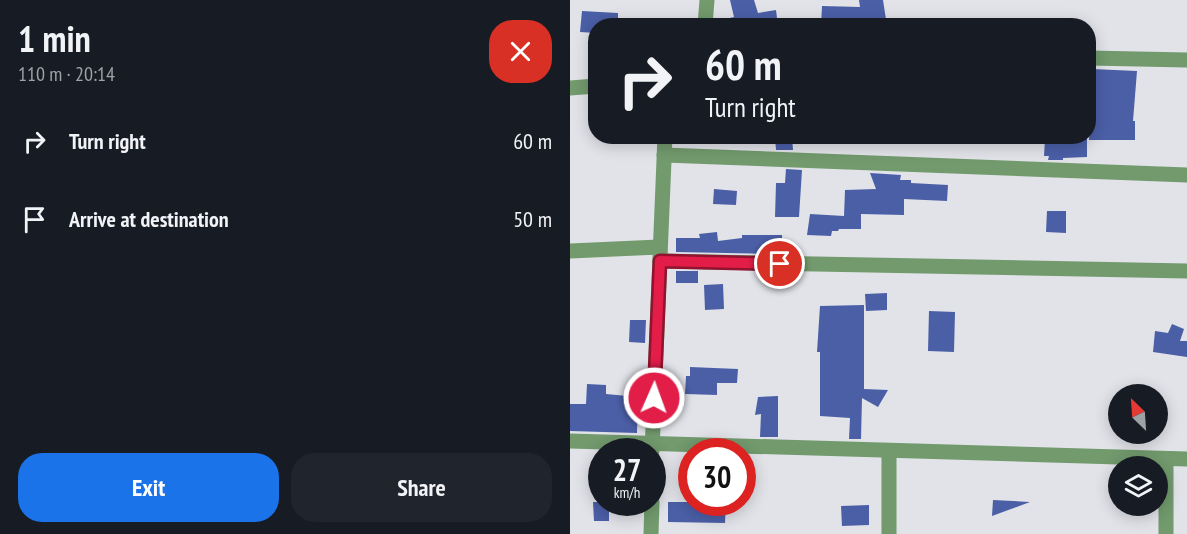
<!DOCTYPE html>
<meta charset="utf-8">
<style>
body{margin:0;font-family:"PT Sans Narrow",sans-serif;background:#20242c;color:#f1f3f6;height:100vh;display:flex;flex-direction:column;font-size:22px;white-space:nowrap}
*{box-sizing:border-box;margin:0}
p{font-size:20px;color:#9ea1a6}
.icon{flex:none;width:33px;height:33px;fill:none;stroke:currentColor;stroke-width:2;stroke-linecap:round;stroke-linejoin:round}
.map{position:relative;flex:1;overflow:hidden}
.details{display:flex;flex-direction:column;background:#171b24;width:570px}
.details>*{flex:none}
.guide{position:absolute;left:18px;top:18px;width:508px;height:126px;border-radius:24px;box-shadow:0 3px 15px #0003;background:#171b24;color:#f1f3f6;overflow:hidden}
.needle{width:39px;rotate:335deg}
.buttons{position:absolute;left:538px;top:384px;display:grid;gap:12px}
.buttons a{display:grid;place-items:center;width:60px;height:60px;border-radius:50%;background:#171b24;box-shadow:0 3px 15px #0003;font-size:30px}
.speed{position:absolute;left:18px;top:438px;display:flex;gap:12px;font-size:30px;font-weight:700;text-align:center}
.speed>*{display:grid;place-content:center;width:78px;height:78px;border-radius:50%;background:#171b24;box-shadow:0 3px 15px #0003;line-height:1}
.speed small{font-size:15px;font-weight:400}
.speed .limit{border:9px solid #d22;background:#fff;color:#111}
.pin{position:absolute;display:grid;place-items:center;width:51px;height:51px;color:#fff;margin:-26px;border:3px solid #fff;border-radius:50%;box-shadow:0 2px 6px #0007}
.me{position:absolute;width:66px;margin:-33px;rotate:2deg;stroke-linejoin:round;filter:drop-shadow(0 0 4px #0008)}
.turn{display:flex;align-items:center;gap:21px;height:126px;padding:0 18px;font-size:27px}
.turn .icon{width:78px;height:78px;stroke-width:2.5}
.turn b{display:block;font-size:42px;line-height:51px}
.round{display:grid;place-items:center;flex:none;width:63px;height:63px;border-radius:24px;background:#20242c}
.head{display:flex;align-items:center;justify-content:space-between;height:102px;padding:0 18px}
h1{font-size:36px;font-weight:600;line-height:45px}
.cta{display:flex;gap:12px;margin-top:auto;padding:12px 18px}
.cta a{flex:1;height:69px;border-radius:24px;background:#1a73e8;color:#fff;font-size:24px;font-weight:600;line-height:69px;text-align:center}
.cta a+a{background:#20242c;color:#f1f3f6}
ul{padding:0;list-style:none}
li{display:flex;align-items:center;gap:18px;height:78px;padding:0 18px}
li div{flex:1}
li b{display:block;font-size:22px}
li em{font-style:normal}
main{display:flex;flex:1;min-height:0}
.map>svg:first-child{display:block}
.building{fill:#4b5fa7}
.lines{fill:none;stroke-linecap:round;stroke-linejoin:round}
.minor{stroke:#729a6d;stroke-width:15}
.route-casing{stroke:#92132f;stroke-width:15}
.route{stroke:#e11d48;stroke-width:10}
</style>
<main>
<section class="details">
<div class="head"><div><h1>1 min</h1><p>110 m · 20:14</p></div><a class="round" style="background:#d93025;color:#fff"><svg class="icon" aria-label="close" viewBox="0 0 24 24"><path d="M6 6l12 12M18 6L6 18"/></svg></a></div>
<ul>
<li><svg class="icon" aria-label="right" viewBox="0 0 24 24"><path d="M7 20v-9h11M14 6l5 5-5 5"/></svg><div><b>Turn right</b></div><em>60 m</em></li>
<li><svg class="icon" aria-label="arrive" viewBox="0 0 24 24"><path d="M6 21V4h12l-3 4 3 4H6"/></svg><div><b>Arrive at destination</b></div><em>50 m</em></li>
</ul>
<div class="cta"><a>Exit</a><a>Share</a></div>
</section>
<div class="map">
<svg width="617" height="534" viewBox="0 0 617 534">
<rect width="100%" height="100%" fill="#e1e3e9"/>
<g class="building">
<polygon points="160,0 184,0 188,13 206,10 208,26 156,26 155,19 164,17"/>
<polygon points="289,0 313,0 317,26 251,26 252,6 290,7"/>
<polygon points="12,11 48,13 48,26 26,26 26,33 10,32"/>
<polygon points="522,69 567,71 563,121 565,121 565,140 519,140"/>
<polygon points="205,136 222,137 223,150 206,150"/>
<polygon points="501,136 517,136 517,157 493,158 493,160 478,160 479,156 474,156 475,139 500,140"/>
<polygon points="216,169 232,170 229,217 205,217 206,183 215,183"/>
<polygon points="300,173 331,175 330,180 341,180 341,183 378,185 377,201 334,199 334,215 291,214 291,229 269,229 268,231 262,231 261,236 237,235 240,214 274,216 275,190 306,189"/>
<polygon points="144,189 167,191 166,205 143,204"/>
<polygon points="477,211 496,211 496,233 476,232"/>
<polygon points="147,232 148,241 172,238 172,235 212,235 212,254 106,252 106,238 130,238 129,234"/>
<rect x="106" y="271" width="22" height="12"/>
<polygon points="153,284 154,309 135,310 134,285"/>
<polygon points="317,293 317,310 296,311 295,294"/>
<polygon points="294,305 294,389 318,390 308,407 292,398 291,439 279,439 280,418 250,416 250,352 247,352 250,306"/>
<polygon points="359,311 385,312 384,352 358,351"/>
<polygon points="60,320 76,320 75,343 59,342"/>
<polygon points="602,324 614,329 610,341 617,341 617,357 583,352 585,331 598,333"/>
<polygon points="120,367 168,369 167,383 147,383 147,395 115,394 116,376 120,376"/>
<polygon points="17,384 36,385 36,394 68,397 67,433 0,431 0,404 16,404"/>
<polygon points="208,396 208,437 190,437 191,414 185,415 188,397"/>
<polygon points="423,500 460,502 422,516"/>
<polygon points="23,502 39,502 39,521 24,521"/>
<polygon points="98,502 156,502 155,523 98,522"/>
<polygon points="299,505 299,525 272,526 271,506"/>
</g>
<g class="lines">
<g class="minor">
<polyline points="135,26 137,0"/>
<polyline points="519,58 617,60"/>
<polyline points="0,88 26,86"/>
<polyline points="94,155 617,175"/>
<polyline points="0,251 89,247"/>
<polyline points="90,261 617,271"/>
<polyline points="0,441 617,459"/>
<polyline points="82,451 95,136"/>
<polyline points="596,459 596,534"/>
<polyline points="81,534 82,502"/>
<polyline points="319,534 319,451"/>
</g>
</g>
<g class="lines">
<defs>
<polyline id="route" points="84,398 90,261 210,264"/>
</defs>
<use href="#route" class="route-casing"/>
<use href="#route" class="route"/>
</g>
</svg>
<div class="buttons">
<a><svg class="needle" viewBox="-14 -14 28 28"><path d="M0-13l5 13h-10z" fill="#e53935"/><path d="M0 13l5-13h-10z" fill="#9ea1a6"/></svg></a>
<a><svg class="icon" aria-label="layers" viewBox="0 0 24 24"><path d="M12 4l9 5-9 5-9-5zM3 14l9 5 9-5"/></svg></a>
</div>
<div class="speed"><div>27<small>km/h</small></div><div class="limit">30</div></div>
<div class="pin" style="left:210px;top:264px;background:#d93025"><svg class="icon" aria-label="arrive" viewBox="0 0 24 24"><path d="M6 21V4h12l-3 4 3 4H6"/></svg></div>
<svg class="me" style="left:84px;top:398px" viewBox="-20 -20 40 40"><circle r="17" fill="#e11d48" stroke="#fff" stroke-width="3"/><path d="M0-11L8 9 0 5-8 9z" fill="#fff"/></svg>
<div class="guide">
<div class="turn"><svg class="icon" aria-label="right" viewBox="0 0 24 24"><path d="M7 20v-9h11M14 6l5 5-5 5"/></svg><div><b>60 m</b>Turn right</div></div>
</div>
</div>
</main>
